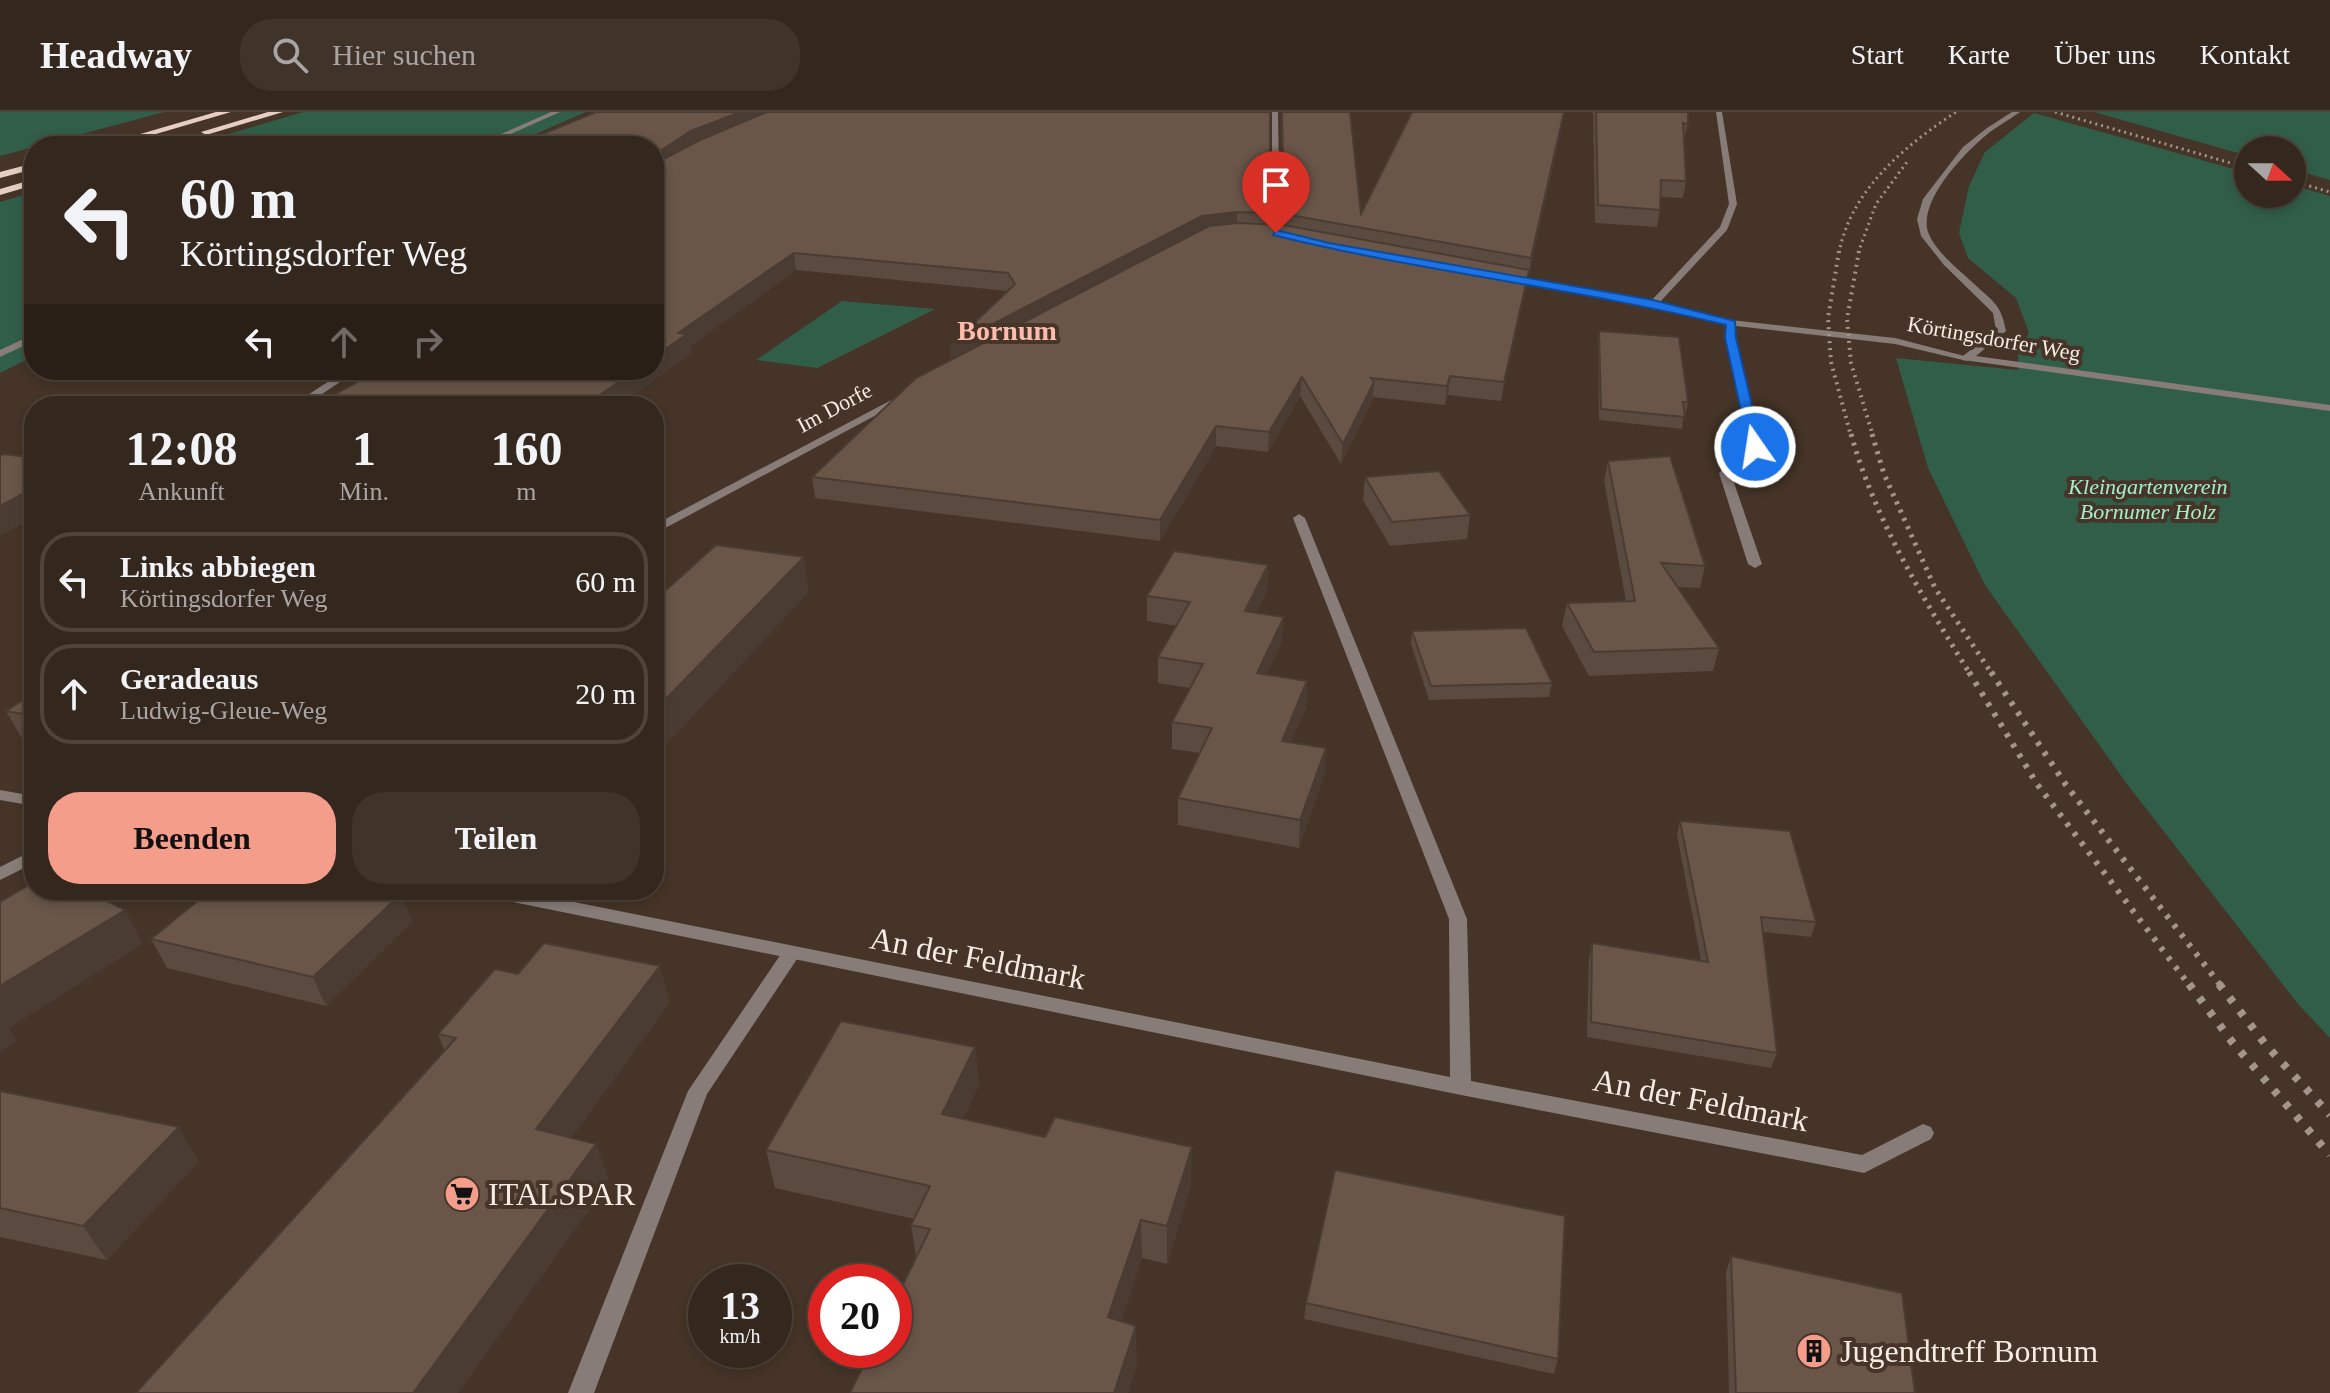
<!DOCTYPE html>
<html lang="de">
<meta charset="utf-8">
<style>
body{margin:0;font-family:Georgia,serif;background:#3f332a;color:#f1f3f6;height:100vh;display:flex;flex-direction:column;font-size:30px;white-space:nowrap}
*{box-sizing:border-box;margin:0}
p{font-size:26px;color:#a9a5a4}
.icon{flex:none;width:44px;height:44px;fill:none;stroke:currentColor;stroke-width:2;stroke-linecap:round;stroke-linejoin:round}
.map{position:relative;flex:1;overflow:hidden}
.details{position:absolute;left:24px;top:284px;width:640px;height:504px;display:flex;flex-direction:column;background:#34271d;border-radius:32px;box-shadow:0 4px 12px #0003,0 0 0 2px #4e443b}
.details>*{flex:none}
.top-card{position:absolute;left:24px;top:24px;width:640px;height:244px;border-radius:32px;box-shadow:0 4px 12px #0003,0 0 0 2px #4e443b;background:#34271d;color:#f1f3f6;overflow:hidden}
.needle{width:52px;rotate:111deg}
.fabs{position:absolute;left:2234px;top:24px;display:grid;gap:16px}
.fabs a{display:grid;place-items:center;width:72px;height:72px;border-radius:50%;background:#34271d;box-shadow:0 4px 12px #0003,0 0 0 2px #4e443b;font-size:40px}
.speed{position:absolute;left:688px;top:1152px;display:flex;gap:16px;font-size:40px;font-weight:700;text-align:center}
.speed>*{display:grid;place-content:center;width:104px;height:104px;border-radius:50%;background:#34271d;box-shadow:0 4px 12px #0003,0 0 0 2px #4e443b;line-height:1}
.speed small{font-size:20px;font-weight:400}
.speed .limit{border:12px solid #d22;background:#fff;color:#111}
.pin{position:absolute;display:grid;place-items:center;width:68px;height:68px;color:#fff;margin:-82px -34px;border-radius:50% 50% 50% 0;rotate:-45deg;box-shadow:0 0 8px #0007}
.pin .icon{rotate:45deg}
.me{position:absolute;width:88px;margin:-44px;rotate:347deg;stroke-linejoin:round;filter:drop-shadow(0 0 6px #0008)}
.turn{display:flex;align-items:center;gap:28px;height:168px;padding:0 24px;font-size:36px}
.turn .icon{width:104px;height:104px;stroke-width:2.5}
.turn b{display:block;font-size:56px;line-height:68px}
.lanes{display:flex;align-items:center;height:76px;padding:0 24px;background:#0003;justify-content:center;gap:40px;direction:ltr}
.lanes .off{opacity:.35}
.eta{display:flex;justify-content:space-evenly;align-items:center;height:136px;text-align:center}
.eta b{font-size:48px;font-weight:700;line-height:56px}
.button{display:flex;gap:16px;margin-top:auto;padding:16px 24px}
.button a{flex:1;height:92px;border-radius:32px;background:#f49d8b;color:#111;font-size:32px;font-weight:700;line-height:92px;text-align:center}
.button a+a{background:#3f332a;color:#f1f3f6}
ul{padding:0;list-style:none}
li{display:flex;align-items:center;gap:24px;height:100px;margin:0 16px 12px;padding:0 8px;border:4px solid #4e443b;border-radius:32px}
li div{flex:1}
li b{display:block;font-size:30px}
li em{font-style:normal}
header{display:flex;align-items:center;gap:48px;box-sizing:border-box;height:112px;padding:0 40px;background:#34271d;border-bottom:2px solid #4e443b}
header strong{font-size:38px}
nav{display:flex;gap:44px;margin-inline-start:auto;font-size:28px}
.search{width:560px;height:72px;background:#3f332a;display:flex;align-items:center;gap:20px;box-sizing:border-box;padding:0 28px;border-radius:32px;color:#a9a5a4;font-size:30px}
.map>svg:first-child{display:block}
.green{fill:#315e49}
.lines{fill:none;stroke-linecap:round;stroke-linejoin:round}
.service{fill:#877c78;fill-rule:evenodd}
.minor{fill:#877c78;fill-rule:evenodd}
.trunk{fill:#e6cec4;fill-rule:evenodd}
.rail-far4{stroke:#a3958b;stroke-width:3;stroke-dasharray:2 4;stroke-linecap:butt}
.rail-far3{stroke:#a3958b;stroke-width:4;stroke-dasharray:2 5;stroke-linecap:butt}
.rail-far2{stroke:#a3958b;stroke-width:5;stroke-dasharray:3 6;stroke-linecap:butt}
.rail-far1{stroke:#a3958b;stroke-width:6;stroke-dasharray:4 8;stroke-linecap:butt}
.rail{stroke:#a3958b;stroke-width:8;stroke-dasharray:6 11;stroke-linecap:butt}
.wall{fill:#5a4a3f}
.shaded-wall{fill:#4a3c33}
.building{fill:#695649;stroke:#4a3c33;stroke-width:2}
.route{fill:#1a73e8;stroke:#114b97;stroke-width:2}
.labels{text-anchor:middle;stroke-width:8;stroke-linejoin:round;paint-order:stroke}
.far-street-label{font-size:22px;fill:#f7ece4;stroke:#453427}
.far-park-label{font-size:22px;font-style:italic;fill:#a3efca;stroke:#453427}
.far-district-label{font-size:28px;font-weight:bold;fill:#febcae;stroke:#453427}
.near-street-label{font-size:32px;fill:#f7ece4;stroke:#453427}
.near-poi-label{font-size:32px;fill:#f7ece4;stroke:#453427;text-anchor:start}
</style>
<header>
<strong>Headway</strong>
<div class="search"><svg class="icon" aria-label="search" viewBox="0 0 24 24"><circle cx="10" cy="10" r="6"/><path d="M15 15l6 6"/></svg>Hier suchen</div>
<nav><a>Start</a><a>Karte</a><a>Über uns</a><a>Kontakt</a></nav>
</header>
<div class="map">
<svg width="2330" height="1281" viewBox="0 0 2330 1281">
<rect width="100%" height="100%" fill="#453427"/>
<g class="green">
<polygon points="0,0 164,0 0,44"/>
<polygon points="303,0 586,0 508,34 188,34"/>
<polygon points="2094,0 2330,0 2330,68 2292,57 2292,38 2248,38 2248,44"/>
<polygon points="2034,1 2248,61 2248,82 2292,82 2292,73 2330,84 2330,926 2298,892 2127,672 1985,473 1928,356 1896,246 2018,258 2018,238 2029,221 2016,186 1968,146 1959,121 1969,74 1985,40"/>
<polygon points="34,80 34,244 0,261 0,90"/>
<polygon points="842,189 935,197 817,256 756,248"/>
</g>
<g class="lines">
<g class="service">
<polygon points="1731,208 1895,226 1972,246 1967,249 1895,232 1736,214 1736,226 1761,335 1731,362 1762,452 1755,456 1748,452 1719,361 1749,334 1726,226 1726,211"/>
<polygon points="792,834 799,836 801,841 707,982 594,1281 568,1281 688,979 785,836"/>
</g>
<g class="minor">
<polygon points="551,0 560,0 484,34 474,34"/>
<polygon points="1272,0 1278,0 1280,121 1276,124 1272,121"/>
<polygon points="1716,0 1722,0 1737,92 1727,118 1659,191 1734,209 1734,213 1503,167 1501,165 1506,162 1651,189 1720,115 1729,92"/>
<path d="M2012,0H2020C2011,7 1999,13 1990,20C1966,39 1918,88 1928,120C1935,139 1958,157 1972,170C1992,189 2001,191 2006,219L1976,244L2330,293V299L1963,248V244L1996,218L1993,201L1944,153L1921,124L1917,107L1923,87L1963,35L1987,16Z"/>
<polygon points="34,222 34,229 0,245 0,238"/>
<polygon points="346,258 358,258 304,294 291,294"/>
<polygon points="899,284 908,286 654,422 654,413"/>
<polygon points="1299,402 1305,406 1467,807 1471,969 1862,1043 1923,1012 1931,1015 1934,1021 1931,1027 1864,1061 1461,983 484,784 478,782 475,778 514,778 1450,965 1449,807 1293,406"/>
<polygon points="0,678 34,684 34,694 0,688"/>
<polygon points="34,738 34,751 0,768 0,755"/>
</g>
<g class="trunk">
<polygon points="216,0 231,0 115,34 99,34"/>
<polygon points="268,0 283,0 206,23 201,20"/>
<polygon points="34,51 34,57 0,66 0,60"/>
<polygon points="34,67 34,73 0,83 0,77"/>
</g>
<g class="rail-far4">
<polyline points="2055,0 2248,56"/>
<polyline points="2292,69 2330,80"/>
<path d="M1839,141C1851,77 1905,34 1956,0"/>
<polyline points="1858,141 1876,92 1907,50"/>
</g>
<g class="rail-far3">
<polyline points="1839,139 1828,206 1831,250 1851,324"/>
<polyline points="1859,139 1847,207 1851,251 1873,324"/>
</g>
<g class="rail-far2">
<path d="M1851,322C1875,408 1923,486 1970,562"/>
<polyline points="1872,322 1884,362 1935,476 1992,562"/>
</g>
<g class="rail-far1">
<polyline points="1969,560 2037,672 2190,874"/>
<polyline points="1991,560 2066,673 2221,874"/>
</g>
<g class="rail">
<polyline points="2189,872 2233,931 2330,1043"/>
<polyline points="2219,872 2266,933 2330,1003"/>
</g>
</g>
<g class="wall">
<polygon points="1281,0 1350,0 1361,102 1565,0 1501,289 1448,283 1445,293 1373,285 1372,289 1341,352 1300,284 1268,340 1216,334 1160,429 815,386 812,365 951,248 950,234 1008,179 796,158 690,234 691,241 617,294 314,294 654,258 654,34 1270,101 1269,112 1283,113"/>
<polygon points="1593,0 1688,0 1688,12 1684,27 1686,69 1683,86 1661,85 1660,98 1657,115 1595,111"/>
<polygon points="1599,219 1688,290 1686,301 1684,301 1682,317 1599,308 1598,230"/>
<polygon points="1608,349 1705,454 1700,476 1677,475 1719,536 1713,559 1589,564 1562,514 1567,491 1626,489 1604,369"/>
<polygon points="1365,365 1470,403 1467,427 1390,434 1363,388"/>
<polygon points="1268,453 1267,478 1256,500 1282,530 1267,562 1307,569 1306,595 1291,630 1326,636 1324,663 1299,736 1178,713 1178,686 1200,641 1172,637 1172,610 1190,576 1158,571 1158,545 1177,514 1147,509 1147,484"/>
<polygon points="1412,519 1552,571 1549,585 1429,588 1411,532"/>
<polygon points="34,581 34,628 21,625 6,599"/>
<polygon points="1680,709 1816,810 1811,825 1763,820 1777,941 1771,956 1587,925 1589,846 1592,831 1701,848 1677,723"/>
<polygon points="401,782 412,810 326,894 167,856 151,827"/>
<polygon points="670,890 571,1026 596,1032 609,1070 444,938 438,922"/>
<polygon points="975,935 979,973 963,1006 1191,1073 1167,1152 1142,1146 1121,1209 1137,1252 1128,1281 850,1281 916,1144 911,1113 914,1107 775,1076 766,1038"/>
<polygon points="0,979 199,1049 107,1148 0,1125"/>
<polygon points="1731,1144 1915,1281 1729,1281 1726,1160"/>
<polygon points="1306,1191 1558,1247 1554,1262 1304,1207"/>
</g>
<g class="shaded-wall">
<polygon points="740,0 776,0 654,59 654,43 691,19"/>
<polygon points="1564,0 1565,0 1529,164 1531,146"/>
<polygon points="1237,100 1237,116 951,253 950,234 1202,104"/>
<polygon points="794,141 796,158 690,234 691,241 617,294 584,294 636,258 654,258 654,245 678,221"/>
<polygon points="1529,158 1527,174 1501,289 1504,270"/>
<polygon points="1450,264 1448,283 1445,293 1447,274"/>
<polygon points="1302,265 1300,284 1268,340 1269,320"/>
<polygon points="1374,270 1372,289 1341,352 1343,332"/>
<polygon points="1216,314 1216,334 1160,429 1160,408"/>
<polygon points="34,376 34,406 0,424 0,394"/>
<polygon points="804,445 809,480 654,646 654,599"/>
<polygon points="1268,453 1267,478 1244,524 1245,499"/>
<polygon points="1284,505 1282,530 1256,587 1257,561"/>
<polygon points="1307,569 1306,595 1280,656 1282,629"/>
<polygon points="1326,636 1324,663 1299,736 1300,708"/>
<polygon points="401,782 412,810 326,894 313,865"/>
<polygon points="125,798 143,832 9,916 17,929 0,940 0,874"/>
<polygon points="660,854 670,890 550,1055 536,1017"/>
<polygon points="975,935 979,973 947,1040 942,1002"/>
<polygon points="179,1015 199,1049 107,1148 83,1114"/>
<polygon points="596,1032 609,1070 458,1281 413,1281"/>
<polygon points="1192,1035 1191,1073 1167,1152 1167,1114"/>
<polygon points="1141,1108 1142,1146 1110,1244 1108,1205"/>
<polygon points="1136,1214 1137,1252 1128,1281 1114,1281"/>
</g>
<g class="building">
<polygon points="596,0 740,0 691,19 654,43 654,34 484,34 492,31 516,33"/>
<polygon points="767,0 1270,0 1270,101 1237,100 1202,104 950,234 1015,172 1008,161 794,141 678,221 687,222 654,245 654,52 700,28"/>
<polygon points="1282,0 1350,0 1361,102 1412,0 1564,0 1531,146 1284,102"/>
<polygon points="1596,0 1688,0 1688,12 1683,11 1686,69 1661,68 1660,98 1598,93"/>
<polygon points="1238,111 1283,113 1529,158 1504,270 1450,264 1447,274 1371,266 1374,270 1343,332 1302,265 1269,320 1216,314 1160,408 812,365 916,266 1209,114"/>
<polygon points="1599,219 1679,225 1688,290 1683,290 1685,305 1601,297"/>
<polygon points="379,258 636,258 584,294 314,294"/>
<polygon points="4,342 34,346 34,376 0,394 0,344"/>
<polygon points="1670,344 1705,454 1661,451 1719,536 1594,540 1567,491 1635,489 1608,349"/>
<polygon points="1439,359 1470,403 1392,410 1365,365"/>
<polygon points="716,433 804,445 654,599 654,489"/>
<polygon points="1174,439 1268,453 1245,499 1284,505 1257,561 1307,569 1282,629 1326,636 1300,708 1178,686 1212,616 1172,610 1203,552 1158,545 1190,490 1147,484"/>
<polygon points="1526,516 1552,571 1431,574 1412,519"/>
<polygon points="34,581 34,604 6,599"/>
<polygon points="1680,709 1790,719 1816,810 1761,805 1777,941 1591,910 1592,831 1708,850"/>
<polygon points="34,770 34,778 85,778 125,798 0,874 0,790"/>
<polygon points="211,778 385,778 401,782 313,865 151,827"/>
<polygon points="544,831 660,854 536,1017 596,1032 413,1281 136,1281 456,926 438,922 495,857 518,862"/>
<polygon points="841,909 975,935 942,1002 1045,1025 1055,1005 1192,1035 1167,1114 1141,1108 1108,1205 1136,1214 1114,1281 850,1281 871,1238 894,1238 894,1191 930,1117 911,1113 930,1074 766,1038"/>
<polygon points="0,979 179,1015 83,1114 0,1096"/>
<polygon points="1335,1058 1565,1104 1558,1247 1306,1191"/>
<polygon points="1731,1144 1902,1181 1915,1281 1736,1281"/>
</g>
<path class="route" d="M1276,118L1329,131L1653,188L1735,209L1736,226L1762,335L1755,339L1749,335L1725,226L1726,213C1576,176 1422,160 1273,123Z"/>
<defs>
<symbol id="supermarket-disc" viewBox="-11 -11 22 22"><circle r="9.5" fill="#f49d8b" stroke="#453427"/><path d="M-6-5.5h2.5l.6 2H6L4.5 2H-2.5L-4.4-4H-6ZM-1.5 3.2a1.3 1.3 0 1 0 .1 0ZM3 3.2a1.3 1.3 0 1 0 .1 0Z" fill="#111"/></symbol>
<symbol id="building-disc" viewBox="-11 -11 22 22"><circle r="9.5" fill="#f49d8b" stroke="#453427"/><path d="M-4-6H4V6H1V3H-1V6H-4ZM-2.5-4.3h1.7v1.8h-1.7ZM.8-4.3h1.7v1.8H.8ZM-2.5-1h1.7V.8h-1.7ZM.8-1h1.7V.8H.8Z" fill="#111"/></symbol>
</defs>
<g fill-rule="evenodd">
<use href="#supermarket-disc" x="442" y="1062" width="40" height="40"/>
<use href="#building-disc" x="1794" y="1219" width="40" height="40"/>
</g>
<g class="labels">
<g class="far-street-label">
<text transform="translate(1994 226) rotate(10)" y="8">Körtingsdorfer Weg</text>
<text transform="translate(834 295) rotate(-28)" y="8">Im Dorfe</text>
</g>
<g class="far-park-label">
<text x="2148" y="382">Kleingartenverein<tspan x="2148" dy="25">Bornumer Holz</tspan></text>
</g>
<g class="far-district-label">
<text x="1007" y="228">Bornum</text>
</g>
<g class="near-street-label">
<text transform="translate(978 846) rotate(11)" y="11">An der Feldmark</text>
<text transform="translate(1701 988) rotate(11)" y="11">An der Feldmark</text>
</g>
<g class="near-poi-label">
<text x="488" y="1093">ITALSPAR</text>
<text x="1840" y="1250">Jugendtreff Bornum</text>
</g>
</g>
</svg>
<div class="fabs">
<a><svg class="needle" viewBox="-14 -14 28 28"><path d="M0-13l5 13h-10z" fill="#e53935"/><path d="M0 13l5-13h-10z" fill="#a9a5a4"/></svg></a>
</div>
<div class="speed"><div>13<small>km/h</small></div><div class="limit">20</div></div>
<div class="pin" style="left:1276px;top:121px;background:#d93025"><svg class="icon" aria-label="arrive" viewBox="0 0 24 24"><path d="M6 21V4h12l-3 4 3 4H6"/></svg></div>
<svg class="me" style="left:1755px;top:335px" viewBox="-20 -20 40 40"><circle r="17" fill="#1a73e8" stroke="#fff" stroke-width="3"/><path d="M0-11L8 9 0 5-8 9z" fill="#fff"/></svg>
<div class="top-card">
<div class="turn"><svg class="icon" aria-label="left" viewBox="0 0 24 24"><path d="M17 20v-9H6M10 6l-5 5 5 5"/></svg><div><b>60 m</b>Körtingsdorfer Weg</div></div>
<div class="lanes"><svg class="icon" aria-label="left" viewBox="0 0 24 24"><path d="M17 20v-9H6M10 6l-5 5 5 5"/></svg><svg class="icon off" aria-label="ahead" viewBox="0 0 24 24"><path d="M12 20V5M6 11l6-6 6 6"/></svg><svg class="icon off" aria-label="right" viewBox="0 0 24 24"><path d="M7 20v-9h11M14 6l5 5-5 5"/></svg></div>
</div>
<section class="details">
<div class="eta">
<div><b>12:08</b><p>Ankunft</p></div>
<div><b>1</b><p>Min.</p></div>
<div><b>160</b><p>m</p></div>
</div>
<ul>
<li><svg class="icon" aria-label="left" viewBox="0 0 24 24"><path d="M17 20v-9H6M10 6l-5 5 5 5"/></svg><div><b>Links abbiegen</b><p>Körtingsdorfer Weg</p></div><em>60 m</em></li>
<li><svg class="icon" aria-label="ahead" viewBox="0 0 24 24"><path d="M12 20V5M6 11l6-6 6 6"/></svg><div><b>Geradeaus</b><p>Ludwig-Gleue-Weg</p></div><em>20 m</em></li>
</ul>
<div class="button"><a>Beenden</a><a>Teilen</a></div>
</section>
</div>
